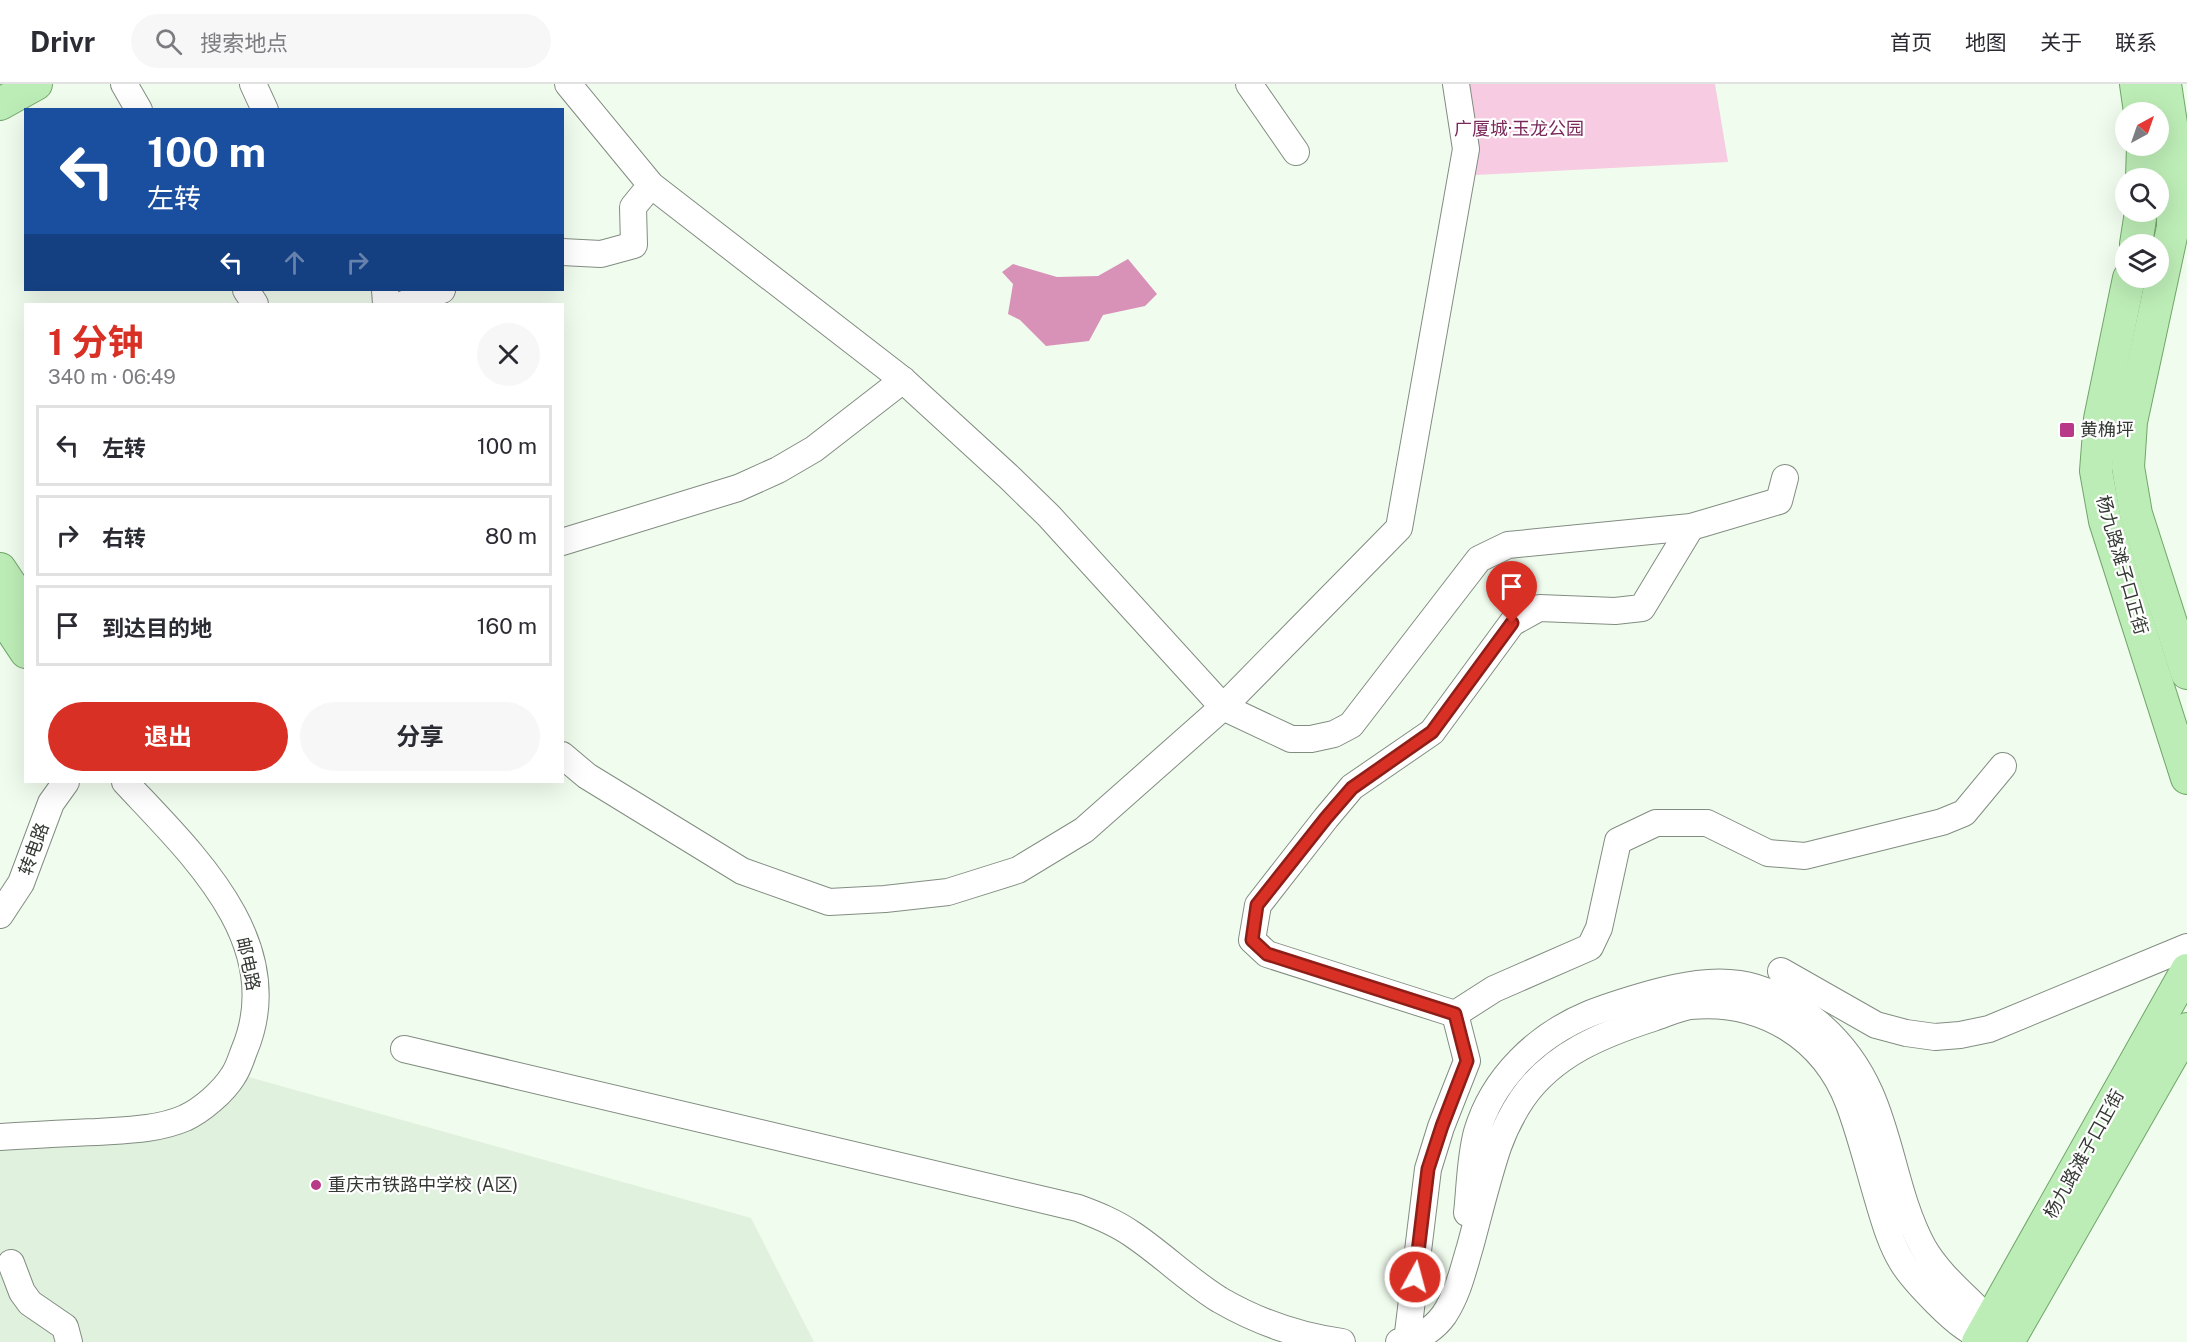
<!DOCTYPE html>
<html lang="zh">
<meta charset="utf-8">
<style>
body{margin:0;font-family:"Public Sans","Noto Sans SC",sans-serif;background:#f7f7f7;color:#2b2b33;height:100vh;display:flex;flex-direction:column;font-size:22px;white-space:nowrap}
*{box-sizing:border-box;margin:0}
p{font-size:20px;color:#7c7c81}
.icon{flex:none;width:33px;height:33px;fill:none;stroke:currentColor;stroke-width:2;stroke-linecap:round;stroke-linejoin:round}
.map{position:relative;flex:1;overflow:hidden}
.panel{position:absolute;left:24px;top:219px;width:540px;height:480px;display:flex;flex-direction:column;background:#fff;border-radius:0px;box-shadow:0 6px 24px #0002}
.panel>*{flex:none}
.top-card{position:absolute;left:24px;top:24px;width:540px;height:183px;border-radius:0px;box-shadow:0 6px 24px #0002;background:#1a4fa0;color:#fff;overflow:hidden}
.needle{width:39px;rotate:40deg}
.fabs{position:absolute;left:2115px;top:18px;display:grid;gap:12px}
.fabs a{display:grid;place-items:center;width:54px;height:54px;border-radius:50%;background:#fff;box-shadow:0 6px 24px #0002;font-size:30px}
.pin{position:absolute;display:grid;place-items:center;width:51px;height:51px;color:#fff;margin:-62px -26px;border-radius:50% 50% 50% 0;rotate:-45deg;box-shadow:0 0 6px #0007}
.pin .icon{rotate:45deg}
.me{position:absolute;width:66px;margin:-33px;rotate:7deg;stroke-linejoin:round;filter:drop-shadow(0 0 4px #0008)}
.turn{display:flex;align-items:center;gap:21px;height:126px;padding:0 24px;font-size:27px}
.turn .icon{width:78px;height:78px;stroke-width:2.5}
.turn b{display:block;font-size:42px;line-height:51px}
.lanes{display:flex;align-items:center;height:57px;padding:0 24px;background:#0003;justify-content:center;gap:30px;direction:ltr}
.lanes .off{opacity:.35}
.round{display:grid;place-items:center;flex:none;width:63px;height:63px;border-radius:32px;background:#f7f7f7}
.summary{display:flex;align-items:center;justify-content:space-between;height:102px;padding:0 24px}
h1{font-size:36px;font-weight:700;line-height:45px;color:#d93025}
.action{display:flex;gap:12px;margin-top:auto;padding:12px 24px}
.action a{flex:1;height:69px;border-radius:36px;background:#d93025;color:#fff;font-size:24px;font-weight:700;line-height:69px;text-align:center}
.action a+a{background:#f7f7f7;color:#2b2b33}
ul{padding:0;list-style:none}
li{display:flex;align-items:center;gap:18px;height:81px;margin:0 12px 9px;padding:0 12px;border:3px solid #e1e1e2;border-radius:0px}
li div{flex:1}
li b{display:block;font-size:22px}
li em{font-style:normal}
header{display:flex;align-items:center;gap:36px;box-sizing:border-box;height:84px;padding:0 30px;background:#fff;border-bottom:2px solid #e1e1e2}
header strong{font-size:28px}
nav{display:flex;gap:33px;margin-inline-start:auto;font-size:21px}
.search{width:420px;height:54px;background:#f7f7f7;display:flex;align-items:center;gap:15px;box-sizing:border-box;padding:0 21px;border-radius:33px;color:#7c7c81;font-size:22px}
.map>svg:first-child{display:block}
.built{fill:#e0f1de}
.green{fill:#f7cbe1}
.water{fill:#d892b7}
.lines{fill:none;stroke-linecap:round;stroke-linejoin:round}
.minor-casing{stroke:#828d81;stroke-width:28}
.major-casing{stroke:#70a669;stroke-width:34}
.minor{stroke:#fff;stroke-width:26}
.major{stroke:#bdedb6;stroke-width:32}
.route-casing{stroke:#8d1f18;stroke-width:15}
.route{stroke:#d93025;stroke-width:10}
.poi-dot{fill:#b73987;stroke:#fff;stroke-width:2}
.labels{text-anchor:middle;stroke-width:4.5;stroke-linejoin:round;paint-order:stroke}
.park-label{font-size:18px;fill:#7a295a;stroke:#fff}
.poi-label{font-size:18px;fill:#343934;stroke:#fff;text-anchor:start}
.street-label{font-size:18px;fill:#343934;stroke:#fff}
</style>
<header>
<strong>Drivr</strong>
<div class="search"><svg class="icon" aria-label="search" viewBox="0 0 24 24"><circle cx="10" cy="10" r="6"/><path d="M15 15l6 6"/></svg>搜索地点</div>
<nav><a>首页</a><a>地图</a><a>关于</a><a>联系</a></nav>
</header>
<div class="map">
<svg width="2187" height="1258" viewBox="0 0 2187 1258">
<rect width="100%" height="100%" fill="#f0fcee"/>
<polygon class="built" points="249,993 751,1134 814,1258 0,1258 0,1067 158,1056 193,1044 222,1022"/>
<polygon class="green" points="1468,0 1715,0 1728,78 1475,91 1478,69"/>
<polygon class="water" points="1128,175 1157,210 1145,222 1103,231 1089,257 1046,262 1020,236 1008,230 1013,200 1002,188 1013,180 1057,193 1098,192"/>
<g class="lines">
<defs>
<g id="minor">
<polyline points="124,0 139,26"/>
<polyline points="253,0 265,26"/>
<polyline points="568,0 651,101 903,296 1010,394 1049,432 1223,623 1291,655 1311,655 1334,650 1351,641 1479,475 1508,461 1691,443 1779,417 1785,394"/>
<polyline points="1249,0 1296,68"/>
<polyline points="562,168 601,170 634,161 633,123 651,101"/>
<polyline points="246,206 255,220"/>
<polyline points="385,206 386,220"/>
<polyline points="404,220 442,206"/>
<polyline points="562,458 738,404 778,386 814,365 903,296"/>
<polyline points="562,671 587,692 742,787 829,818 885,815 948,808 1018,786 1084,746 1223,623 1399,444 1466,65 1456,0"/>
<polyline points="0,831 21,799 51,719 66,698"/>
<polyline points="1781,887 1876,941 1906,949 1935,953 1960,951 1989,945 2187,863"/>
<polyline points="1455,930 1267,870 1252,856 1258,821 1326,734 1352,703 1432,648 1512,539 1539,524 1615,527 1642,524 1691,443"/>
<polyline points="1455,930 1494,905 1590,863 1599,844 1618,757 1656,739 1707,739 1768,769 1805,772 1942,738 1964,729 2003,682"/>
<path d="M404,965L1078,1124C1097,1131 1115,1138 1132,1150C1162,1170 1189,1197 1220,1216C1258,1238 1298,1252 1342,1258"/>
<path d="M0,1053C32,1051 64,1049 96,1048C126,1046 157,1046 185,1034C202,1026 223,1008 233,992C238,985 241,975 244,967C290,859 191,769 125,698"/>
<path d="M1467,1129C1470,1102 1470,1074 1477,1048C1493,993 1538,951 1589,930C1609,922 1629,916 1650,910C1719,891 1762,892 1819,940C1841,959 1858,982 1870,1009C1892,1058 1897,1115 1923,1163C1943,1198 1978,1220 2001,1251"/>
<polyline points="11,1179 22,1208 30,1219 65,1243 69,1258"/>
<polyline points="1407,1257 1428,1085 1441,1043 1467,977 1455,930"/>
<path d="M1399,1258C1416,1257 1434,1245 1444,1231C1458,1210 1463,1186 1470,1163C1479,1130 1487,1096 1498,1063C1504,1046 1512,1030 1522,1015C1553,970 1603,950 1653,934C1665,930 1678,924 1690,922C1761,915 1824,953 1849,1020C1861,1052 1869,1086 1879,1119C1885,1139 1891,1160 1902,1178C1911,1193 1925,1207 1937,1219C1956,1238 1972,1252 1998,1258"/>
</g>
<g id="major">
<polyline points="2136,0 2140,28"/>
<polyline points="2165,0 2173,53 2173,143 2131,338 2128,383 2136,430 2187,589"/>
<polyline points="0,20 36,0"/>
<polyline points="2142,94 2143,62"/>
<polyline points="2136,160 2141,128"/>
<polyline points="2129,194 2100,335 2096,387 2105,437 2187,694"/>
<polyline points="0,485 26,524"/>
<polyline points="0,529 26,568"/>
<polyline points="1978,1258 2187,886"/>
<polyline points="2008,1258 2187,945"/>
</g>
</defs>
<use href="#minor" class="minor-casing"/>
<use href="#major" class="major-casing"/>
<use href="#minor" class="minor"/>
<use href="#major" class="major"/>
</g>
<g class="lines">
<defs>
<polyline id="route" points="1415,1193 1428,1085 1442,1042 1467,977 1455,930 1267,870 1252,856 1257,821 1326,734 1352,704 1432,648 1512,539"/>
</defs>
<use href="#route" class="route-casing"/>
<use href="#route" class="route"/>
</g>
<g class="poi-dot">
<rect x="2059" y="338" width="16" height="16" rx="3"/>
<circle cx="316" cy="1101" r="6"/>
</g>
<g class="labels">
<g class="park-label">
<text x="1519" y="51">广厦城·玉龙公园</text>
</g>
<g class="poi-label">
<text x="2080" y="352">黄桷坪</text>
<text x="328" y="1107">重庆市铁路中学校 (A区)</text>
</g>
<g class="street-label">
<text transform="translate(2122 481) rotate(74)" y="6">杨九路滩子口正街</text>
<text transform="translate(34 765) rotate(-70)" y="6">转电路</text>
<text transform="translate(248 880) rotate(78)" y="6">邮电路</text>
<text transform="translate(2084 1070) rotate(-61)" y="6">杨九路滩子口正街</text>
</g>
</g>
</svg>
<div class="fabs">
<a><svg class="needle" viewBox="-14 -14 28 28"><path d="M0-13l5 13h-10z" fill="#e53935"/><path d="M0 13l5-13h-10z" fill="#7c7c81"/></svg></a>
<a><svg class="icon" aria-label="search" viewBox="0 0 24 24"><circle cx="10" cy="10" r="6"/><path d="M15 15l6 6"/></svg></a>
<a><svg class="icon" aria-label="layers" viewBox="0 0 24 24"><path d="M12 4l9 5-9 5-9-5zM3 14l9 5 9-5"/></svg></a>
</div>
<div class="pin" style="left:1512px;top:539px;background:#d93025"><svg class="icon" aria-label="arrive" viewBox="0 0 24 24"><path d="M6 21V4h12l-3 4 3 4H6"/></svg></div>
<svg class="me" style="left:1415px;top:1193px" viewBox="-20 -20 40 40"><circle r="17" fill="#d93025" stroke="#fff" stroke-width="3"/><path d="M0-11L8 9 0 5-8 9z" fill="#fff"/></svg>
<div class="top-card">
<div class="turn"><svg class="icon" aria-label="left" viewBox="0 0 24 24"><path d="M17 20v-9H6M10 6l-5 5 5 5"/></svg><div><b>100 m</b>左转</div></div>
<div class="lanes"><svg class="icon" aria-label="left" viewBox="0 0 24 24"><path d="M17 20v-9H6M10 6l-5 5 5 5"/></svg><svg class="icon off" aria-label="ahead" viewBox="0 0 24 24"><path d="M12 20V5M6 11l6-6 6 6"/></svg><svg class="icon off" aria-label="right" viewBox="0 0 24 24"><path d="M7 20v-9h11M14 6l5 5-5 5"/></svg></div>
</div>
<section class="panel">
<div class="summary"><div><h1>1 分钟</h1><p>340 m · 06:49</p></div><a class="round"><svg class="icon" aria-label="close" viewBox="0 0 24 24"><path d="M6 6l12 12M18 6L6 18"/></svg></a></div>
<ul>
<li><svg class="icon" aria-label="left" viewBox="0 0 24 24"><path d="M17 20v-9H6M10 6l-5 5 5 5"/></svg><div><b>左转</b></div><em>100 m</em></li>
<li><svg class="icon" aria-label="right" viewBox="0 0 24 24"><path d="M7 20v-9h11M14 6l5 5-5 5"/></svg><div><b>右转</b></div><em>80 m</em></li>
<li><svg class="icon" aria-label="arrive" viewBox="0 0 24 24"><path d="M6 21V4h12l-3 4 3 4H6"/></svg><div><b>到达目的地</b></div><em>160 m</em></li>
</ul>
<div class="action"><a>退出</a><a>分享</a></div>
</section>
</div>
